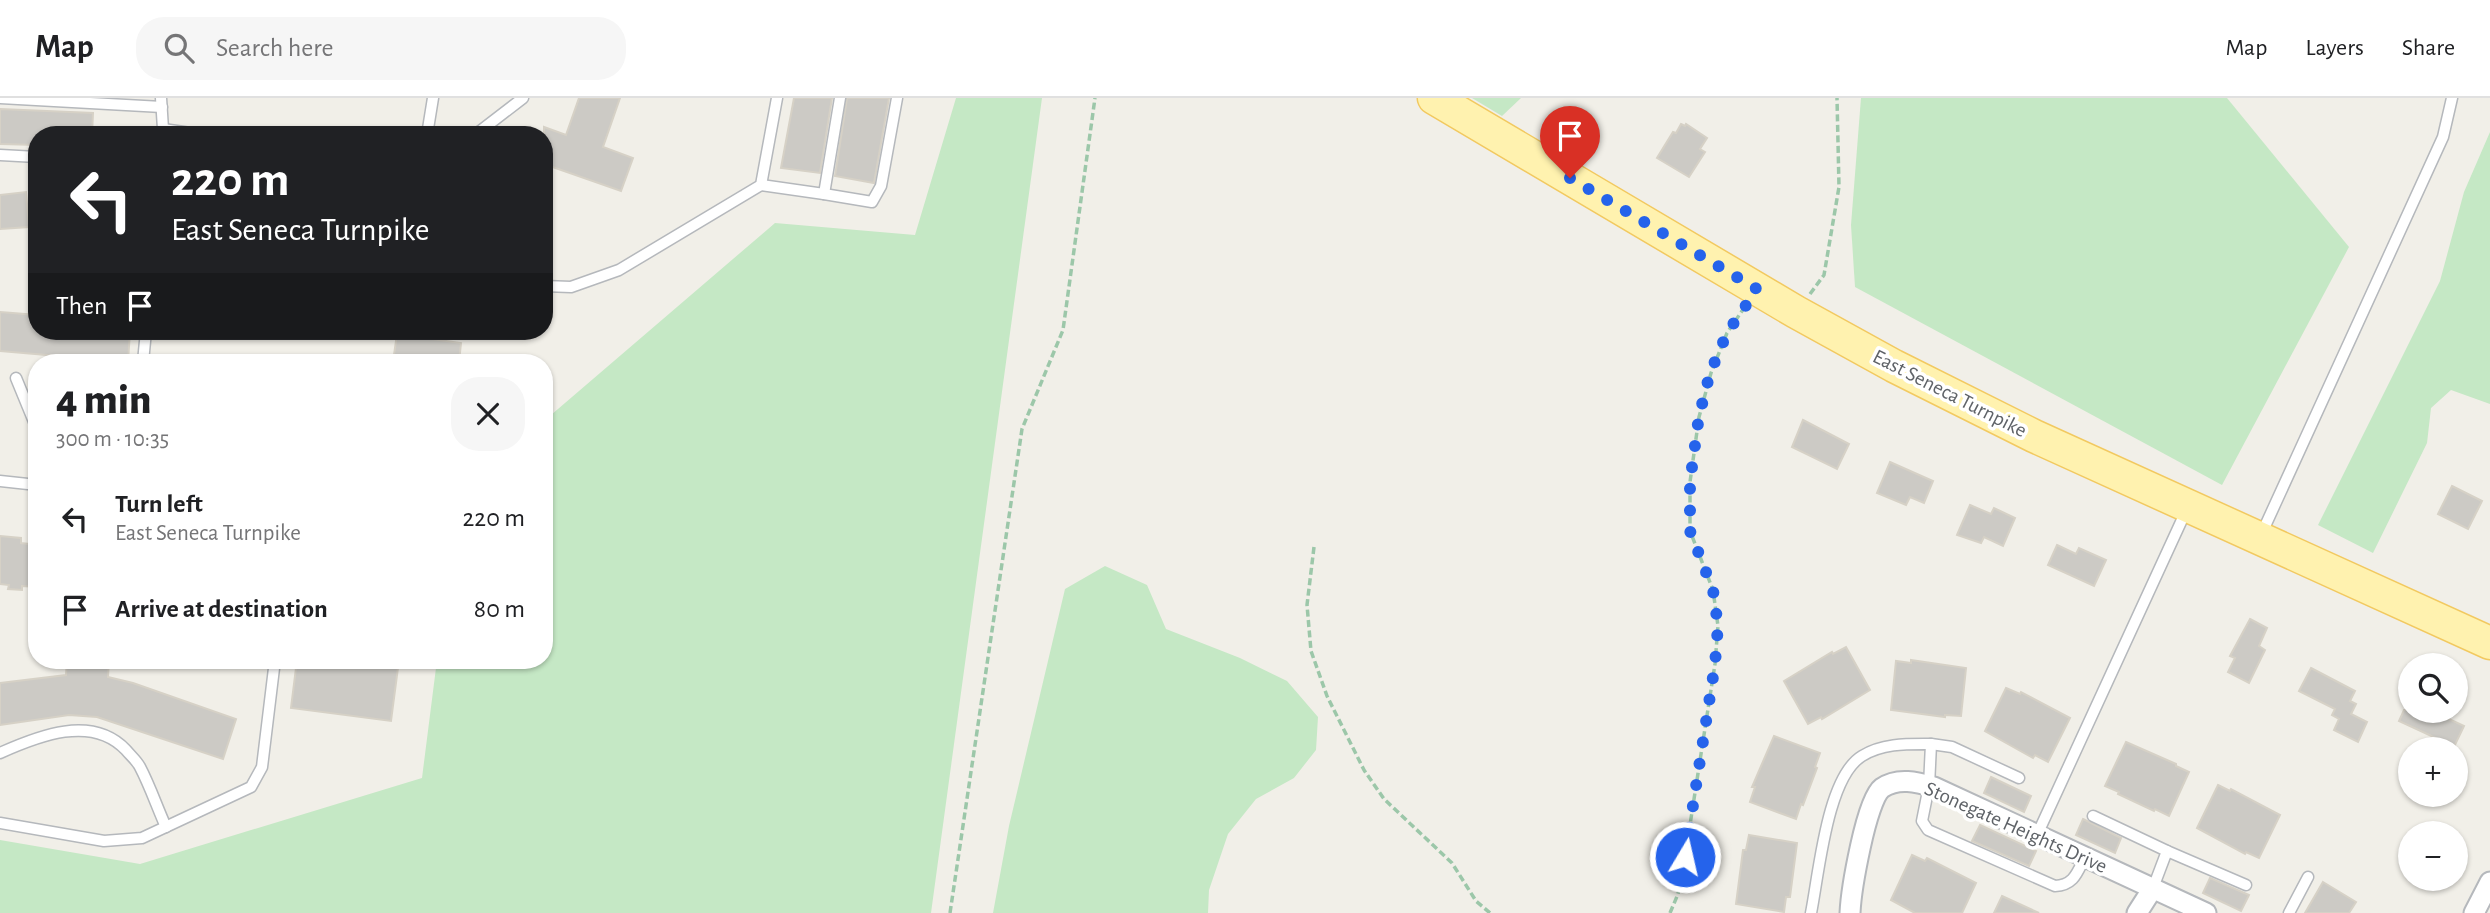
<!DOCTYPE html>
<meta charset="utf-8">
<style>
body{margin:0;font-family:"Alegreya Sans",sans-serif;background:#f6f6f6;color:#202124;height:100vh;display:flex;flex-direction:column;font-size:26px;white-space:nowrap}
*{box-sizing:border-box;margin:0}
p{font-size:23px;color:#757577}
.icon{flex:none;width:38px;height:38px;fill:none;stroke:currentColor;stroke-width:2;stroke-linecap:round;stroke-linejoin:round}
.map{position:relative;flex:1;overflow:hidden}
.drawer{position:absolute;left:28px;top:256px;width:525px;height:315px;display:flex;flex-direction:column;background:#fff;border-radius:28px;box-shadow:0 2px 5px #0004}
.drawer>*{flex:none}
.guide{position:absolute;left:28px;top:28px;width:525px;height:214px;border-radius:28px;box-shadow:0 2px 5px #0004;background:#202124;color:#fff;overflow:hidden}
.buttons{position:absolute;left:2398px;top:555px;display:grid;gap:14px}
.buttons a{display:grid;place-items:center;width:70px;height:70px;border-radius:50%;background:#fff;box-shadow:0 2px 5px #0004;font-size:35px}
.pin{position:absolute;display:grid;place-items:center;width:60px;height:60px;color:#fff;margin:-72px -30px;border-radius:50% 50% 50% 0;rotate:-45deg;box-shadow:0 0 7px #0007}
.pin .icon{rotate:45deg}
.me{position:absolute;width:77px;margin:-38px;rotate:9deg;stroke-linejoin:round;filter:drop-shadow(0 0 5px #0008)}
.turn{display:flex;align-items:center;gap:24px;height:147px;padding:0 28px;font-size:32px}
.turn .icon{width:91px;height:91px;stroke-width:2.5}
.turn b{display:block;font-size:49px;line-height:60px}
.then{display:flex;align-items:center;height:66px;padding:0 28px;background:#0003;gap:14px;font-size:26px}
.round{display:grid;place-items:center;flex:none;width:74px;height:74px;border-radius:28px;background:#f6f6f6}
.headline{display:flex;align-items:center;justify-content:space-between;height:119px;padding:0 28px}
h1{font-size:42px;font-weight:800;line-height:52px}
ul{padding:0;list-style:none}
li{display:flex;align-items:center;gap:21px;height:91px;padding:0 28px}
li div{flex:1}
li b{display:block;font-size:26px}
li em{font-style:normal}
header{display:flex;align-items:center;gap:42px;box-sizing:border-box;height:98px;padding:0 35px;background:#fff;border-bottom:2px solid #e0e0e0}
header strong{font-size:33px}
nav{display:flex;gap:38px;margin-inline-start:auto;font-size:24px}
.search{width:490px;height:63px;background:#f6f6f6;display:flex;align-items:center;gap:18px;box-sizing:border-box;padding:0 24px;border-radius:28px;color:#757577;font-size:26px}
.map>svg:first-child{display:block}
.green{fill:#c5e8c5}
.building{fill:#cccac5;stroke:#d6d1c6;stroke-width:2}
.lines{fill:none;stroke-linecap:round;stroke-linejoin:round}
.service-casing{stroke:#b5b8bc;stroke-width:13}
.minor-casing{stroke:#b5b8bc;stroke-width:23}
.primary-casing{stroke:#f2c960;stroke-width:35}
.path{stroke:#9cc7a9;stroke-width:3.5;stroke-dasharray:7 3.5;stroke-linecap:butt}
.service{stroke:#fff;stroke-width:10}
.minor{stroke:#fff;stroke-width:19}
.primary{stroke:#fff2af;stroke-width:32}
.route{stroke:#2563eb;stroke-width:12;stroke-dasharray:0 21.6}
.labels{text-anchor:middle;stroke-width:7;stroke-linejoin:round;paint-order:stroke}
.street-label{font-size:21px;fill:#5f6368;stroke:#fff}
</style>
<header>
<strong>Map</strong>
<div class="search"><svg class="icon" aria-label="search" viewBox="0 0 24 24"><circle cx="10" cy="10" r="6"/><path d="M15 15l6 6"/></svg>Search here</div>
<nav><a>Map</a><a>Layers</a><a>Share</a></nav>
</header>
<div class="map">
<svg width="2490" height="815" viewBox="0 0 2490 815">
<rect width="100%" height="100%" fill="#f1efe8"/>
<g class="green">
<polygon points="956,0 1042,0 931,815 0,815 0,742 140,766 422,680 437,562 544,562 544,323 775,125 915,137"/>
<polygon points="1472,0 1521,0 1502,18"/>
<polygon points="1861,0 2227,0 2349,149 2222,387 1855,189 1851,127"/>
<polygon points="2490,34 2490,306 2451,292 2431,310 2427,345 2373,455 2318,427 2440,183 2464,94"/>
<polygon points="1105,468 1147,487 1166,531 1240,560 1287,583 1318,619 1316,652 1294,680 1256,701 1228,736 1209,792 1208,815 993,815 1009,728 1065,491"/>
</g>
<g class="building">
<polygon points="579,0 620,0 603,49 633,60 621,93 544,66 544,29 566,37"/>
<polygon points="794,0 832,0 820,75 781,70"/>
<polygon points="847,0 889,0 874,85 835,78"/>
<polygon points="0,11 93,15 92,37 37,37 37,47 0,46"/>
<polygon points="1681,26 1685,28 1686,26 1707,40 1700,51 1705,54 1689,79 1657,60 1673,34 1676,35"/>
<polygon points="26,94 29,129 0,131 0,97"/>
<polygon points="0,214 37,217 37,233 130,233 128,264 93,264 93,261 0,253"/>
<polygon points="397,236 461,245 459,264 393,264"/>
<polygon points="1803,322 1849,346 1837,371 1792,349"/>
<polygon points="1890,364 1933,383 1924,405 1910,399 1906,407 1877,395"/>
<polygon points="2452,388 2482,403 2468,431 2438,416"/>
<polygon points="1970,407 1991,416 1994,410 2015,420 2003,448 1984,439 1981,445 1957,437"/>
<polygon points="0,438 21,440 21,445 37,447 37,489 22,488 22,492 8,491 9,487 0,486"/>
<polygon points="2057,447 2076,456 2079,450 2106,462 2094,488 2048,467"/>
<polygon points="2250,521 2267,530 2259,548 2265,552 2249,585 2228,574 2235,560 2230,558"/>
<polygon points="1846,549 1870,592 1822,621 1821,619 1808,626 1784,583 1832,554 1833,556"/>
<polygon points="67,562 109,562 108,579 133,585 236,621 223,661 97,619 69,617 0,627 0,585 66,577"/>
<polygon points="297,562 399,562 391,623 291,610"/>
<polygon points="1911,562 1966,570 1961,618 1945,617 1945,619 1891,612 1896,563 1911,565"/>
<polygon points="2311,570 2355,593 2350,603 2356,606 2351,616 2367,624 2358,644 2334,632 2339,621 2332,617 2335,611 2299,593"/>
<polygon points="2006,590 2020,596 2021,594 2070,620 2048,664 2035,657 2033,660 1985,633"/>
<polygon points="2404,612 2430,612 2464,628 2453,651 2433,651 2438,641 2399,623"/>
<polygon points="1774,638 1820,655 1815,669 1817,670 1803,707 1801,706 1796,721 1750,704 1755,689 1752,689"/>
<polygon points="2126,644 2176,666 2176,668 2189,674 2169,718 2155,711 2154,713 2118,696 2119,694 2105,688"/>
<polygon points="1991,679 2031,698 2024,714 1984,695"/>
<polygon points="2218,687 2230,693 2231,691 2280,717 2259,760 2246,754 2245,756 2197,730"/>
<polygon points="2083,721 2121,740 2115,755 2076,737"/>
<polygon points="1980,727 2036,753 2029,768 1972,743"/>
<polygon points="1749,737 1797,745 1790,799 1786,799 1784,814 1736,806 1743,752 1746,752"/>
<polygon points="1912,757 1925,763 1927,760 1976,785 1962,815 1915,815 1891,802"/>
<polygon points="2210,780 2249,797 2241,813 2203,795"/>
<polygon points="2323,784 2356,804 2349,815 2305,815"/>
<polygon points="2002,798 2039,815 1994,815"/>
</g>
<g class="lines">
<defs>
<g id="service">
<polyline points="0,0 162,9"/>
<polyline points="161,0 163,31"/>
<polyline points="163,37 163,31 204,37"/>
<polyline points="427,37 433,0"/>
<polyline points="475,37 523,0"/>
<polyline points="0,57 37,59"/>
<polyline points="761,87 824,96 840,0"/>
<polyline points="824,96 872,104 881,88 897,0"/>
<polyline points="544,188 571,189 619,172 761,87 777,0"/>
<polyline points="143,264 146,233"/>
<polyline points="16,280 37,331"/>
<polyline points="0,383 37,387"/>
<polyline points="36,386 37,359"/>
<polyline points="2261,437 2443,39 2452,0"/>
<polyline points="1931,646 1952,649 2019,680"/>
<path d="M0,655C38,638 92,616 126,652C131,658 137,663 140,669C150,688 157,709 166,729"/>
<polyline points="2093,718 2167,753 2153,790"/>
<polyline points="0,725 104,743 142,740 251,689 262,669 275,562"/>
<polyline points="2037,737 2186,413"/>
<polyline points="2167,753 2246,787"/>
<path d="M1811,815C1819,775 1827,679 1862,658C1883,645 1908,646 1931,646L1929,688L1922,723L1928,732L2055,788C2074,787 2077,775 2085,759"/>
<polyline points="2289,815 2308,779"/>
</g>
<g id="minor">
<path d="M1850,815C1851,793 1866,702 1882,690C1898,679 1917,684 1934,689L2206,815"/>
<polyline points="2137,815 2153,790"/>
<polyline points="2474,815 2490,784"/>
</g>
<polyline id="primary" points="1434,0 1796,214 1894,268 2034,338 2490,545"/>
</defs>
<use href="#service" class="service-casing"/>
<use href="#minor" class="minor-casing"/>
<use href="#primary" class="primary-casing"/>
<g class="path">
<polyline points="1810,196 1824,177 1839,89 1837,0"/>
<polyline points="1314,449 1307,507 1311,553 1327,598 1364,672 1384,701 1452,765 1476,803 1490,815"/>
<polyline points="950,815 1022,331 1063,232 1095,0"/>
<polyline points="1670,815 1678,796 1685,759 1715,566 1718,528 1713,492 1690,433 1690,384 1699,319 1711,275 1727,235 1744,210"/>
</g>
<use href="#service" class="service"/>
<use href="#minor" class="minor"/>
<use href="#primary" class="primary"/>
</g>
<g class="lines">
<polyline class="route" points="1570,80 1757,191 1727,235 1710,275 1699,318 1690,384 1690,433 1713,492 1718,528 1715,566 1685,759"/>
</g>
<g class="labels">
<g class="street-label">
<text transform="translate(1950 295) rotate(27)" y="7">East Seneca Turnpike</text>
<text transform="translate(2016 729) rotate(24)" y="7">Stonegate Heights Drive</text>
</g>
</g>
</svg>
<div class="buttons">
<a><svg class="icon" aria-label="search" viewBox="0 0 24 24"><circle cx="10" cy="10" r="6"/><path d="M15 15l6 6"/></svg></a>
<a>+</a>
<a>−</a>
</div>
<div class="pin" style="left:1570px;top:80px;background:#d93025"><svg class="icon" aria-label="arrive" viewBox="0 0 24 24"><path d="M6 21V4h12l-3 4 3 4H6"/></svg></div>
<svg class="me" style="left:1685px;top:759px" viewBox="-20 -20 40 40"><circle r="17" fill="#2563eb" stroke="#fff" stroke-width="3"/><path d="M0-11L8 9 0 5-8 9z" fill="#fff"/></svg>
<div class="guide">
<div class="turn"><svg class="icon" aria-label="left" viewBox="0 0 24 24"><path d="M17 20v-9H6M10 6l-5 5 5 5"/></svg><div><b>220 m</b>East Seneca Turnpike</div></div>
<div class="then">Then<svg class="icon" aria-label="arrive" viewBox="0 0 24 24"><path d="M6 21V4h12l-3 4 3 4H6"/></svg></div>
</div>
<section class="drawer">
<div class="headline"><div><h1>4 min</h1><p>300 m · 10:35</p></div><a class="round"><svg class="icon" aria-label="close" viewBox="0 0 24 24"><path d="M6 6l12 12M18 6L6 18"/></svg></a></div>
<ul>
<li><svg class="icon" aria-label="left" viewBox="0 0 24 24"><path d="M17 20v-9H6M10 6l-5 5 5 5"/></svg><div><b>Turn left</b><p>East Seneca Turnpike</p></div><em>220 m</em></li>
<li><svg class="icon" aria-label="arrive" viewBox="0 0 24 24"><path d="M6 21V4h12l-3 4 3 4H6"/></svg><div><b>Arrive at destination</b></div><em>80 m</em></li>
</ul>
</section>
</div>
